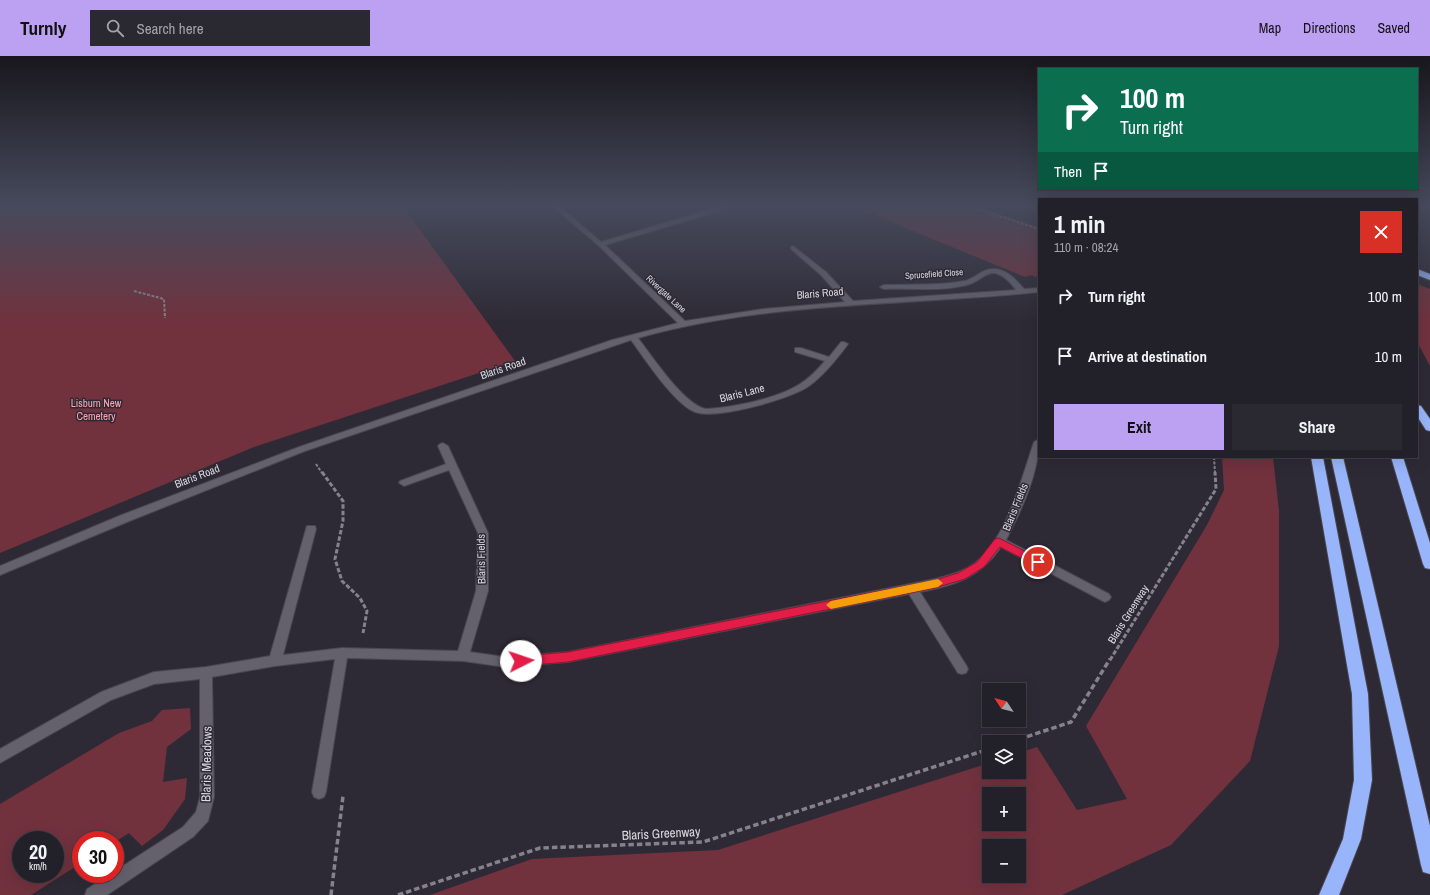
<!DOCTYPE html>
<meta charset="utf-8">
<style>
body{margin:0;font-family:"Archivo Narrow",sans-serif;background:#2a2830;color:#f1f3f6;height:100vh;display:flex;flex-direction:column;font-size:15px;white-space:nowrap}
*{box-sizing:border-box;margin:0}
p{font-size:13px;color:#a2a3a8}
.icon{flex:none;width:22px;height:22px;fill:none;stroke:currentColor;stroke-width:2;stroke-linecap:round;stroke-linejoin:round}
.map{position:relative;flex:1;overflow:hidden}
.panel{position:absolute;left:1038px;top:142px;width:380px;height:260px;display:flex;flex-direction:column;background:#222028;border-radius:0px;box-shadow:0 4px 16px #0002,0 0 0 1px #3f3e45}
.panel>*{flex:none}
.hud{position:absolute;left:1038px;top:12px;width:380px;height:122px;border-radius:0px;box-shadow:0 4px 16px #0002,0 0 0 1px #3f3e45;background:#0b6e4f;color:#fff;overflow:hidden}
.needle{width:26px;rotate:306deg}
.controls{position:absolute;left:982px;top:627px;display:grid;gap:8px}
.controls a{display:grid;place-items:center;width:44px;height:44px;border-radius:0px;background:#222028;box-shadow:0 4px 16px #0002,0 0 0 1px #3f3e45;font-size:20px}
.speed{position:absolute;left:12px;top:775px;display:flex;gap:8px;font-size:20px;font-weight:700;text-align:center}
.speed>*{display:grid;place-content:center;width:52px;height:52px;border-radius:50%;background:#222028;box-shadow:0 4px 16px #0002,0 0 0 1px #3f3e45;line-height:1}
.speed small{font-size:10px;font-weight:400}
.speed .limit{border:6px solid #d22;background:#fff;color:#111}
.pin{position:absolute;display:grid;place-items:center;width:34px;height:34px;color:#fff;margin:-17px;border:2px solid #fff;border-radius:50%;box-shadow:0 1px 4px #0007}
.me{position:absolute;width:44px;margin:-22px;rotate:86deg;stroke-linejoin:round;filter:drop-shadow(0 0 3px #0008)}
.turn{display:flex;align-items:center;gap:14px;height:84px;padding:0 16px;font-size:18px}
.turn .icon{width:52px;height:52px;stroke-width:2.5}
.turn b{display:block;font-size:28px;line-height:34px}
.then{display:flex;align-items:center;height:38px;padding:0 16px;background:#0003;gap:8px;font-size:15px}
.round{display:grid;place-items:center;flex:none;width:42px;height:42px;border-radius:0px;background:#2a2830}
.overview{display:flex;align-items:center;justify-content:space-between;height:68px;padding:0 16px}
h1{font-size:24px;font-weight:700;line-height:30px}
.cta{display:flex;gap:8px;margin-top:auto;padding:8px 16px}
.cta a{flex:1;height:46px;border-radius:0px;background:#bca0f2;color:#111;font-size:16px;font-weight:700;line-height:46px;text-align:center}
.cta a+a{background:#2a2830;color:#f1f3f6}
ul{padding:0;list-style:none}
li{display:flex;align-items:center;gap:12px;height:60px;padding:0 16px}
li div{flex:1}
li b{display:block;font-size:15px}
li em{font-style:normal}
header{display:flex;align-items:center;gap:24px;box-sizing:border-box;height:56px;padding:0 20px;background:#bca0f2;color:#111}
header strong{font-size:19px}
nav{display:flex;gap:22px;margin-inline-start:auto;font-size:14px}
.search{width:280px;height:36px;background:#2a2830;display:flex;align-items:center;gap:10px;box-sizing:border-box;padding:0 14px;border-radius:0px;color:#a2a3a8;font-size:15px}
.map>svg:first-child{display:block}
.green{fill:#71323e;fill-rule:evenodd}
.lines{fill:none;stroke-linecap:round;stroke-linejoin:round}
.minor-casing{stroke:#4a464f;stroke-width:2}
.highway-casing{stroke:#4a464f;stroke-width:2}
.path-far2{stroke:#85828b;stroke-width:2;stroke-dasharray:3 1.5;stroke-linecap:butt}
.path-far1{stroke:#85828b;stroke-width:3;stroke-dasharray:4.5 2;stroke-linecap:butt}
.path{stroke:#85828b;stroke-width:3.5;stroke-dasharray:5.5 3;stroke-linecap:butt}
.minor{fill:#64606c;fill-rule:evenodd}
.highway{fill:#98b5fb;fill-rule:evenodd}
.route{fill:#e11d48;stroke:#92132f}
.slow{fill:#f59e0b}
.labels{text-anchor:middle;stroke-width:3;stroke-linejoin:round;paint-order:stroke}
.far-street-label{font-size:9px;fill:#dad8df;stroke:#2e2a35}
.street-label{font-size:11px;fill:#dad8df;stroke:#2e2a35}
.park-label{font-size:11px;fill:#fba5b1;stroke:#2e2a35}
.near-street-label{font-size:13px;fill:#dad8df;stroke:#2e2a35}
</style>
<header>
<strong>Turnly</strong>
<div class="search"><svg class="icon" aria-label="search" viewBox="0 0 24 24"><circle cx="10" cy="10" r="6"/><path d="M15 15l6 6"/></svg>Search here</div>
<nav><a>Map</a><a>Directions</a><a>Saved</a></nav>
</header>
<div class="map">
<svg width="1430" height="839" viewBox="0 0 1430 839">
<rect width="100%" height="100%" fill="#2e2a35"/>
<g class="green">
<polygon points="402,149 515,305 254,391 0,497 0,150"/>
<polygon points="850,149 973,149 1039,171 1039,220 1035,221 1032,219 1025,221"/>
<polygon points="1417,228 1430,233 1430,310 1417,286"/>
<path d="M1222,401H1273L1279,455V590L1250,705L1171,789L1062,839H430L532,803L718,794L989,707V716H1019V697L1037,691L1077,754L1127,743L1086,670L1207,469L1224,434ZM989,738H1019V768H989ZM989,790H1019V820H989Z"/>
<path d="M190,652L191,673L167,691L163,726L187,722L185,743L163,774L142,790L129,777L115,786V784H81V807L31,839H0V748L119,677L152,665L162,654ZM21,784H55V818H21Z"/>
</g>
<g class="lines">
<defs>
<g id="minor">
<path d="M551,149H558L601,186L724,149H730L727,153L605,189L685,265L763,253L845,246L821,219L791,193V191L793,190L826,216L853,245L1016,234C1011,227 1004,219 995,217C986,216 979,225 970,228C945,236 910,232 884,233L880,231L884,229C910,228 938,230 964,225C975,223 982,212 995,213C1008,214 1016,224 1024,233L1039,232V236C905,250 768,245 638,282C652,300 684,349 706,353C734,351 776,343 800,328C810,322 818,313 825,305L795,296V292H801L829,301L841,286H844L848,288C837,303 824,319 809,330C791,343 716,364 695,356C674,348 645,303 631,284L305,395L127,466L0,519V510L119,460L299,391L612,284L678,267L598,189Z"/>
<path d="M1039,383C1039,417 1022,453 1006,484L1109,538L1111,541L1109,544L1105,546L1101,544L1001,491C980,522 955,529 920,536L966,609L968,613L966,617L962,618L958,617L909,538L568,606L505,611L463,605L347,602L326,736L324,741L319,743L314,741L312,736L335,603L275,610L212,621L214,741L208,765L193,781L107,839H85L87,833L111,818H115V815L183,771L196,756L200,741V623L154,628L111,644L0,707V693L101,636L154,616L206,611L270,600L306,473L307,470H315L316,473L283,599L342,592L458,595L476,535L478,477L449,414L404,430L399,427L400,425L446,408L438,390L440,388L443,387L448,390L488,477V535L470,596L505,601L568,596L935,523C949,519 963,516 975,507C1007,482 1021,424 1034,386Z"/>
</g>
<g id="highway">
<polygon points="1417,213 1430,218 1430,224 1417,219"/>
<polygon points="1417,349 1421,350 1430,363 1430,375 1426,374 1417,360"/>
<polygon points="1311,401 1323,401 1368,638 1372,724 1361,783 1339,839 1319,839 1343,783 1354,724 1352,638"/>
<polygon points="1331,401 1343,401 1430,770 1430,818 1423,816 1421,809"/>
<polygon points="1391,401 1403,401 1430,487 1430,513 1425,512 1423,508"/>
</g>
</defs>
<use href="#minor" class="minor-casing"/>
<use href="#highway" class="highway-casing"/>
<g class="path-far2">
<polyline points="965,149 1039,173"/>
<polyline points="134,235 164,243 165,262"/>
<polyline points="1214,401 1215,417"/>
<polyline points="316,408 322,417"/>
</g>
<g class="path-far1">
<polyline points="322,416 343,445 343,465 335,503 342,525 360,542 367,555 363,577"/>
<polyline points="1110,604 1216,433 1215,416"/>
</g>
<g class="path">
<polyline points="1011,686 1071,666 1110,603"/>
<polyline points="331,839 343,740"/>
<polyline points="398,839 540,792 703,786 989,693"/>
</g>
<use href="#minor" class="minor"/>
<use href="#highway" class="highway"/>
</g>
<linearGradient id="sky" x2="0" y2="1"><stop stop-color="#19171d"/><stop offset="0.56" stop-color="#464a5c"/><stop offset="1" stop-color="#464a5c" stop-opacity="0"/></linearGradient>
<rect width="1430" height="267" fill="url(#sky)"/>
<polygon class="route" points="999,482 1042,504 1044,506 1042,509 1035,509 1000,491 984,511 965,523 935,532 568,606 521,610 517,608 515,605 517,601 521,600 568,596 935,524 958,517 977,506 995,483"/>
<polygon class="slow" points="938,523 943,527 938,531 831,553 826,549 831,545"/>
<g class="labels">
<g class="far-street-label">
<text transform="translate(934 218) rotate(-4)" y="3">Sprucefield Close</text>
<text transform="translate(666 238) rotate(43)" y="3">Rivergate Lane</text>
</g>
<g class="street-label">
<text transform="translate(820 237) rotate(-5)" y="4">Blaris Road</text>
<text transform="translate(503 312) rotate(-19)" y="4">Blaris Road</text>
<text transform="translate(742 337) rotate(-14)" y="4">Blaris Lane</text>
<text transform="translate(197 420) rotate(-21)" y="4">Blaris Road</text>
<text transform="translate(1015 451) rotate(-68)" y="4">Blaris Fields</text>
<text transform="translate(481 503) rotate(-91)" y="4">Blaris Fields</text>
<text transform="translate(1128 558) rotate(-58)" y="4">Blaris Greenway</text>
</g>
<g class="park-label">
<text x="96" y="351">Lisburn New<tspan x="96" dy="13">Cemetery</tspan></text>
</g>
<g class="near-street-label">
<text transform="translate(206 708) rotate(-89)" y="5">Blaris Meadows</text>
<text transform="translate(661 777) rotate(-3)" y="5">Blaris Greenway</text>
</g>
</g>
</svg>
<div class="controls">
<a><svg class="needle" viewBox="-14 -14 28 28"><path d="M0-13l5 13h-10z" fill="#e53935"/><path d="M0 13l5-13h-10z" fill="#a2a3a8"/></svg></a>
<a><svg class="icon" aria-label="layers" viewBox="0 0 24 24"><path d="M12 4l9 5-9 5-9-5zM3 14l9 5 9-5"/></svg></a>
<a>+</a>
<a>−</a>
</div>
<div class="speed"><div>20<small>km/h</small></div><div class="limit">30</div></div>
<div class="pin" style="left:1038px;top:506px;background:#d93025"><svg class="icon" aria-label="arrive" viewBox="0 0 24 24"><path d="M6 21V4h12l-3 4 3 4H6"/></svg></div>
<svg class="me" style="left:521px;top:605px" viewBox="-20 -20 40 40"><circle r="19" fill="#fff"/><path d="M0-13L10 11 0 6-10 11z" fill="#e11d48"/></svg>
<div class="hud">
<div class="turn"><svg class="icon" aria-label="right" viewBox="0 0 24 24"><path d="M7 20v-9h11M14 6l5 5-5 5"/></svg><div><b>100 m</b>Turn right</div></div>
<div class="then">Then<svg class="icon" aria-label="arrive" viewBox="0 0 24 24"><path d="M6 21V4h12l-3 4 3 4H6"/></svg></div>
</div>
<section class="panel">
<div class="overview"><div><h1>1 min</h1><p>110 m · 08:24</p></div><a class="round" style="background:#d93025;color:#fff"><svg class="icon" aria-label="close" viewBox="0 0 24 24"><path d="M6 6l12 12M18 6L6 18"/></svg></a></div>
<ul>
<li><svg class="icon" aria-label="right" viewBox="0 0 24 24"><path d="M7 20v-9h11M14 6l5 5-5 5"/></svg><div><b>Turn right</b></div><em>100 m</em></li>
<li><svg class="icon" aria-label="arrive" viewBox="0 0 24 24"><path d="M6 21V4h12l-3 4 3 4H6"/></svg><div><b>Arrive at destination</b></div><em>10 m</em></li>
</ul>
<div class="cta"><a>Exit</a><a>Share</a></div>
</section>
</div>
